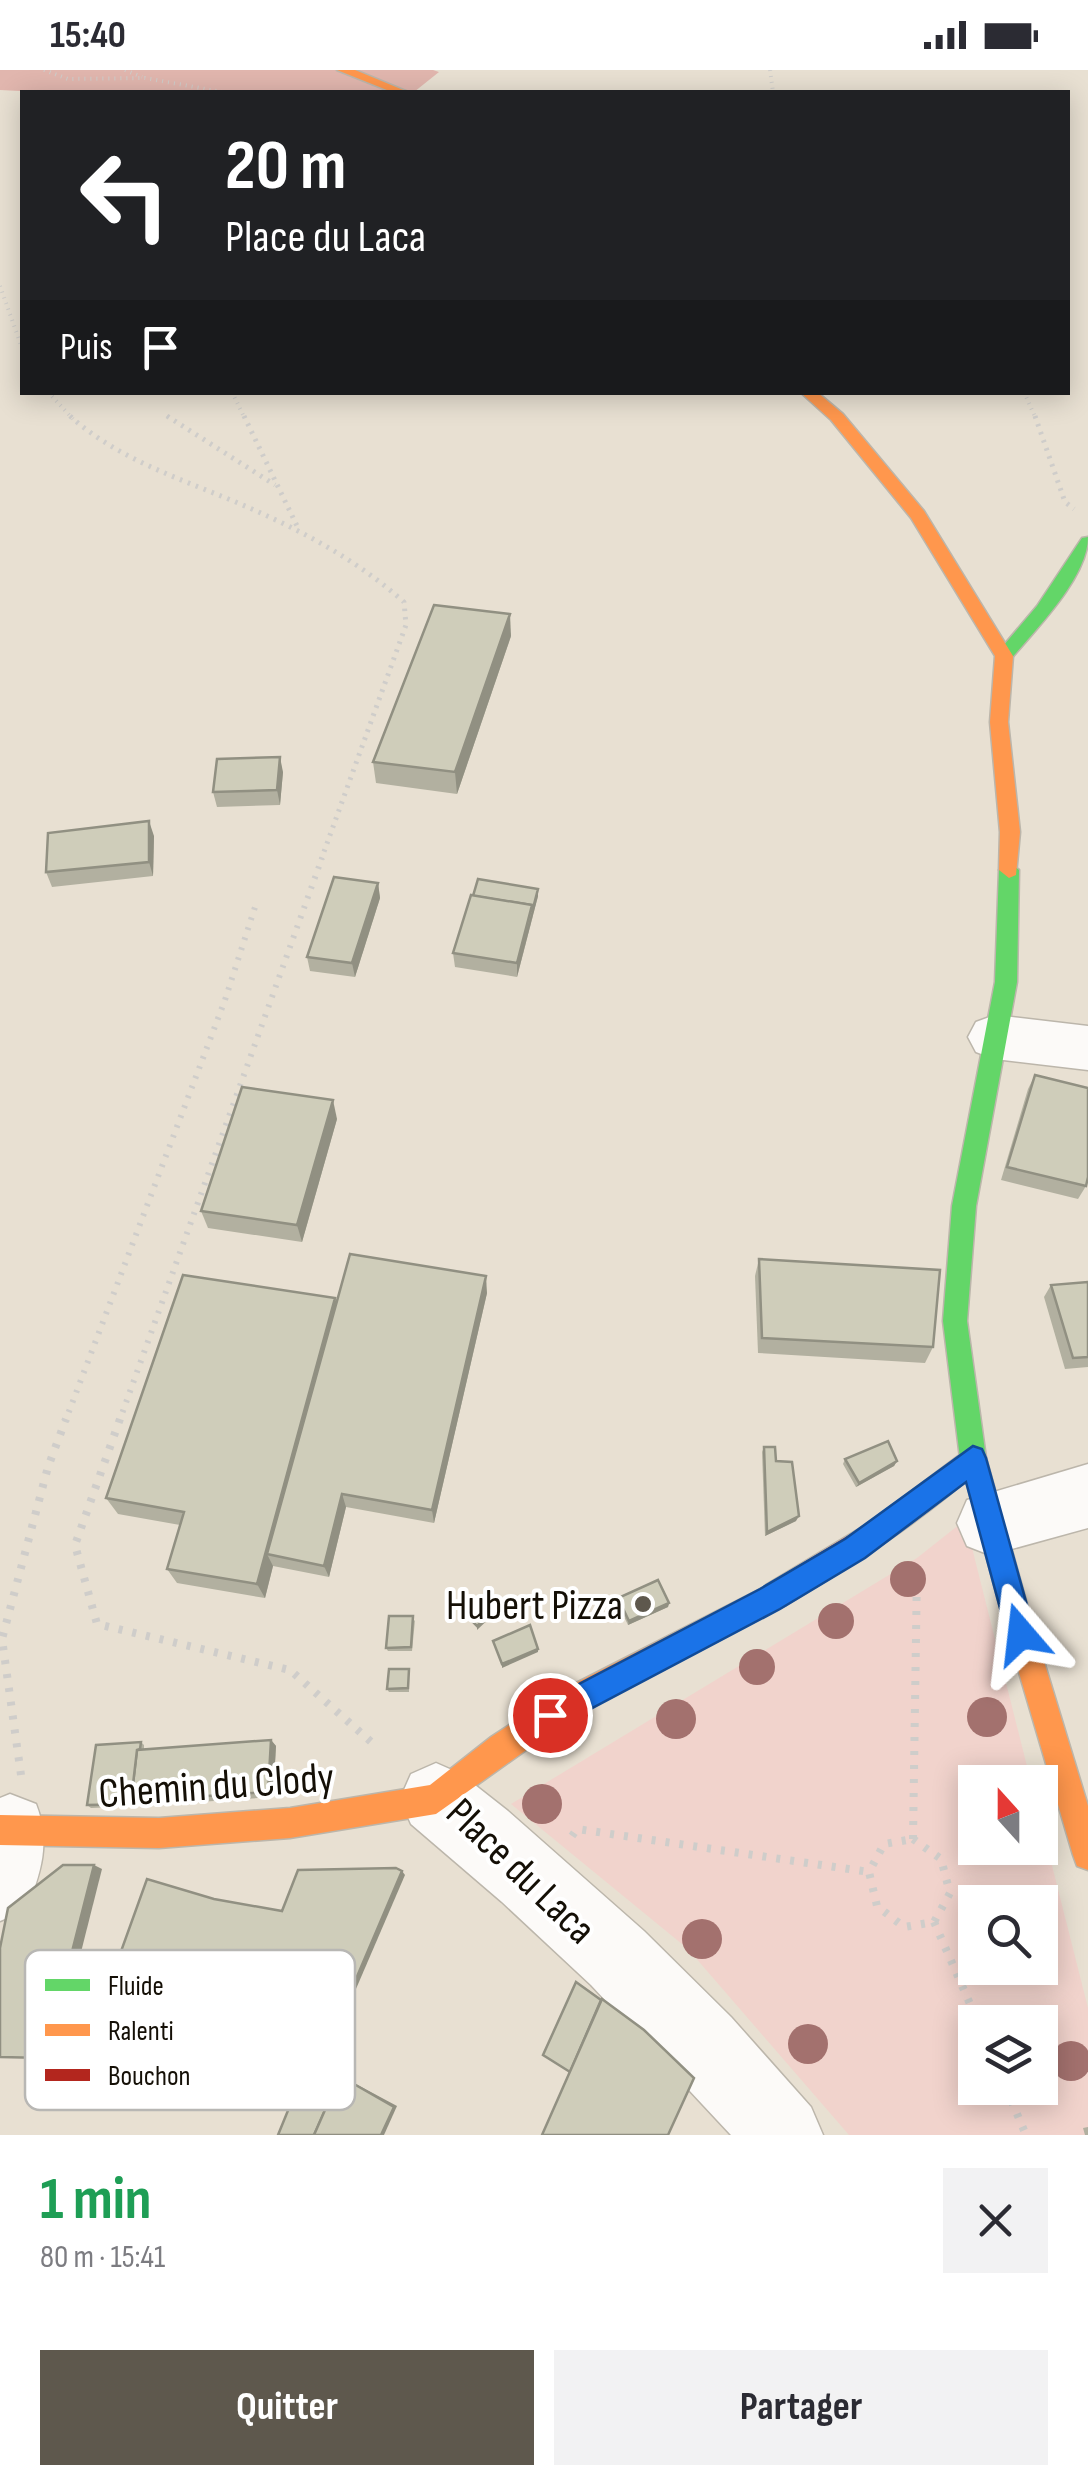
<!DOCTYPE html>
<html lang="fr">
<meta charset="utf-8">
<style>
body{margin:0;font-family:"Sofia Sans Condensed",sans-serif;background:#f2f2f3;color:#2b2b33;height:100vh;display:flex;flex-direction:column;font-size:38px;white-space:nowrap}
*{box-sizing:border-box;margin:0}
p{font-size:32px;color:#7c7c81}
.icon{flex:none;width:55px;height:55px;fill:none;stroke:currentColor;stroke-width:2;stroke-linecap:round;stroke-linejoin:round}
.map{position:relative;height:2065px;overflow:hidden}
.sheet{display:flex;flex-direction:column;background:#fff;flex:1}
.sheet>*{flex:none}
.guide{position:absolute;left:20px;top:20px;width:1050px;height:305px;border-radius:0px;box-shadow:0 5px 25px #0003;background:#202124;color:#fff;overflow:hidden}
.needle{width:65px;rotate:339deg}
.buttons{position:absolute;left:958px;top:1695px;display:grid;gap:20px}
.buttons a{display:grid;place-items:center;width:100px;height:100px;border-radius:0px;background:#fff;box-shadow:0 5px 25px #0003;font-size:50px}
.pin{position:absolute;display:grid;place-items:center;width:85px;height:85px;color:#fff;margin:-42px;border:5px solid #fff;border-radius:50%;box-shadow:0 2px 10px #0007}
.me{position:absolute;width:110px;margin:-55px;rotate:343deg;stroke-linejoin:round;filter:drop-shadow(0 0 8px #0008)}
.turn{display:flex;align-items:center;gap:35px;height:210px;padding:0 40px;font-size:45px}
.turn .icon{width:130px;height:130px;stroke-width:2.5}
.turn b{display:block;font-size:70px;line-height:85px}
.then{display:flex;align-items:center;height:95px;padding:0 40px;background:#0003;gap:20px;font-size:38px}
.round{display:grid;place-items:center;flex:none;width:105px;height:105px;border-radius:0px;background:#f2f2f3}
.summary{display:flex;align-items:center;justify-content:space-between;height:170px;padding:0 40px}
h1{font-size:60px;font-weight:700;line-height:75px;color:#1e9e55}
.cta{display:flex;gap:20px;margin-top:auto;padding:20px 40px}
.cta a{flex:1;height:115px;border-radius:0px;background:#5e584d;color:#fff;font-size:40px;font-weight:700;line-height:115px;text-align:center}
.cta a+a{background:#f2f2f3;color:#2b2b33}
.status{display:flex;justify-content:space-between;align-items:center;height:70px;padding:0 50px;background:#fff;direction:ltr}
.status svg{height:28px;fill:currentColor}
.map>svg:first-child{display:block}
.green{fill:#f1d3cc;fill-rule:evenodd}
.forest{fill:#e1b6ae}
.lines{fill:none;stroke-linecap:round;stroke-linejoin:round}
.street-casing{stroke:#bcb6ab;stroke-width:3}
.fast-casing{stroke:#bcb6ab;stroke-width:3}
.slow-casing{stroke:#bcb6ab;stroke-width:3}
.jam-casing{stroke:#bcb6ab;stroke-width:3}
.path-far3{stroke:#cfcdca;stroke-width:4;stroke-dasharray:1 5;stroke-linecap:butt}
.path-far2{stroke:#cfcdca;stroke-width:5;stroke-dasharray:2.5 6;stroke-linecap:butt}
.path-far1{stroke:#cfcdca;stroke-width:6;stroke-dasharray:2.5 8;stroke-linecap:butt}
.path{stroke:#cfcdca;stroke-width:8;stroke-dasharray:4 10;stroke-linecap:butt}
.street{fill:#fcfaf8;fill-rule:evenodd}
.fast{fill:#63d668;fill-rule:evenodd}
.slow{fill:#ff974d;fill-rule:evenodd}
.jam{fill:#b3261e;fill-rule:evenodd}
.tree{fill:#a3716e}
.wall{fill:#b2b0a0}
.shaded-wall{fill:#919082}
.building{fill:#cfcdba;stroke:#919082;stroke-width:2.5}
.route{fill:#1a73e8;stroke:#114b97;stroke-width:2.5}
.poi-dot{fill:#5e584d;stroke:#fff;stroke-width:4}
.labels{text-anchor:middle;stroke-width:8;stroke-linejoin:round;paint-order:stroke}
.near-poi-label{font-size:42px;fill:#140f06;stroke:#fff;text-anchor:end}
.near-street-label{font-size:42px;fill:#140f06;stroke:#fff}
.key{fill:#fff;stroke:#b8b7b4;stroke-width:2.5}
.key-label{font-size:28px;fill:#140f06}
</style>
<div class="status"><b>15:40</b><svg viewBox="0 0 49 12"><path d="M0 12V9h3v3zM5 12V6h3v6zM10 12V3h3v9zM15 12V0h3v12zM26 1h20v11H26zM47 4h2v5h-2z"/></svg></div>
<div class="map">
<svg width="1088" height="2065" viewBox="0 0 1088 2065">
<rect width="100%" height="100%" fill="#e8e0d2"/>
<path class="green" d="M965,1450L1031,1712H975V1778H1040V1748L1088,1938V2065H849L688,1879L511,1734L917,1488ZM975,1832H1040V1898H975ZM975,1952H1040V2018H975Z"/>
<polygon class="forest" points="0,0 433,0 439,2 414,22 39,22 0,20"/>
<g class="lines">
<defs>
<g id="street">
<polygon points="995,945 1088,956 1088,1000 995,989 976,982 968,967 976,952"/>
<polygon points="1088,1394 1088,1458 990,1485 967,1476 957,1453 967,1430"/>
<polygon points="436,1693 461,1704 508,1741 644,1861 731,1947 811,2037 823,2065 731,2065 591,1915 502,1832 411,1754 400,1729 411,1704"/>
<path d="M10,1724L36,1734C51,1772 41,1803 26,1840L0,1851V1728Z"/>
</g>
<g id="fast">
<path d="M1088,467C1088,507 1036,559 1010,590H998V582L1037,536L1082,468Z"/>
<polygon points="1009,792 1019,800 1017,912 976,1136 967,1251 986,1388 1032,1552 1028,1562 1018,1566 1008,1562 1004,1552 960,1388 943,1251 952,1136 995,912 999,800"/>
</g>
<g id="slow">
<polygon points="337,0 355,0 408,22 392,22"/>
<polygon points="800,322 817,322 843,344 924,441 1013,586 1008,652 1020,762 1016,805 1009,808 999,800 1000,762 990,652 995,586 911,448 831,350"/>
<polygon points="776,1511 786,1515 790,1525 786,1535 584,1639 436,1744 290,1768 159,1778 0,1775 0,1745 159,1748 290,1738 430,1715 491,1667 564,1619"/>
<polygon points="1018,1538 1028,1542 1032,1552 1088,1736 1088,1800 1077,1796 1073,1785 1004,1552 1008,1542"/>
</g>
<path id="jam" d="M973,1375L982,1379L986,1388L982,1397C922,1451 855,1494 786,1535L776,1539L766,1535L762,1525L766,1515L869,1453Z"/>
</defs>
<use href="#street" class="street-casing"/>
<use href="#fast" class="fast-casing"/>
<use href="#slow" class="slow-casing"/>
<use href="#jam" class="jam-casing"/>
<g class="path-far3">
<polyline points="44,0 68,9 145,8 222,22"/>
<polyline points="125,0 142,7"/>
<polyline points="770,0 773,22"/>
<polyline points="0,216 22,278"/>
<polyline points="48,322 73,349"/>
<polyline points="232,322 245,349"/>
<polyline points="1024,322 1036,349"/>
<polyline points="167,346 171,349"/>
</g>
<g class="path-far2">
<path d="M70,346C114,386 172,406 226,428C291,455 351,485 404,532L406,555L321,790"/>
<polyline points="167,346 275,415"/>
<polyline points="244,346 298,458"/>
<polyline points="1035,346 1065,432 1074,439"/>
</g>
<g class="path-far1">
<polyline points="65,1352 225,930 257,831"/>
<polyline points="119,1352 322,788"/>
</g>
<g class="path">
<polyline points="120,1349 75,1475 97,1554 290,1600 378,1678"/>
<polyline points="21,1705 2,1569 48,1397 66,1349"/>
<polyline points="572,1766 577,1759 869,1802"/>
<polyline points="913,1769 917,1500"/>
<polygon points="913,1769 941,1789 950,1823 934,1852 904,1857 877,1836 869,1802 884,1774"/>
<polyline points="934,1852 978,1952"/>
<polyline points="1006,2018 1026,2065"/>
</g>
<use href="#street" class="street"/>
<use href="#fast" class="fast"/>
<use href="#slow" class="slow"/>
<use href="#jam" class="jam"/>
</g>
<g class="tree">
<circle cx="908" cy="1509" r="18"/>
<circle cx="836" cy="1551" r="18"/>
<circle cx="757" cy="1597" r="18"/>
<circle cx="987" cy="1647" r="20"/>
<circle cx="676" cy="1649" r="20"/>
<circle cx="542" cy="1734" r="20"/>
<circle cx="702" cy="1869" r="20"/>
<circle cx="808" cy="1974" r="20"/>
<circle cx="1071" cy="1991" r="20"/>
</g>
<g class="wall">
<polygon points="511,566 457,724 376,713 373,692"/>
<polygon points="283,702 280,735 217,737 213,722"/>
<polygon points="154,766 153,806 52,817 46,802"/>
<polygon points="378,813 380,828 355,907 310,901 307,887"/>
<polygon points="538,819 538,826 517,907 455,897 453,883"/>
<polygon points="1035,1005 1086,1116 1078,1129 1001,1110 1028,1019"/>
<polygon points="337,1049 302,1172 208,1158 201,1141"/>
<polygon points="759,1189 933,1277 925,1293 758,1283 755,1206"/>
<polygon points="1088,1212 1088,1297 1065,1299 1044,1227 1051,1215"/>
<polygon points="487,1223 434,1453 346,1437 329,1507 273,1496 265,1528 177,1513 167,1499 180,1455 118,1444 106,1428 337,1233"/>
<polygon points="764,1377 796,1451 765,1466 762,1382"/>
<polygon points="845,1389 897,1391 894,1396 856,1417 843,1394"/>
<polygon points="618,1528 669,1533 668,1537 628,1555 617,1532"/>
<polygon points="415,1550 412,1581 388,1581 386,1578"/>
<polygon points="409,1599 409,1622 389,1622 387,1619"/>
<polygon points="271,1670 276,1676 273,1727 138,1736 91,1738 87,1735 141,1672 144,1675 144,1679"/>
<polygon points="1088,2057 1088,2065 1085,2065 1083,2058"/>
</g>
<g class="shaded-wall">
<polygon points="510,544 511,566 457,724 455,702"/>
<polygon points="280,687 283,702 280,735 277,720"/>
<polygon points="149,751 154,766 153,806 149,792"/>
<polygon points="378,813 380,828 355,907 352,893"/>
<polygon points="538,819 538,826 517,907 517,893"/>
<polygon points="333,1030 337,1049 302,1172 297,1155"/>
<polygon points="486,1206 487,1223 434,1453 432,1440"/>
<polygon points="335,1228 341,1248 267,1484 273,1496 265,1528 257,1514"/>
<polygon points="897,1391 894,1396 856,1417 859,1413"/>
<polygon points="342,1424 346,1437 329,1507 324,1496"/>
<polygon points="799,1446 796,1451 765,1466 767,1462"/>
<polygon points="669,1533 668,1537 628,1555 629,1551"/>
<polygon points="493,1541 493,1545 477,1560 477,1556"/>
<polygon points="538,1579 538,1582 502,1598 502,1594"/>
<polygon points="271,1670 276,1676 273,1727 268,1722"/>
<polygon points="94,1795 102,1799 54,1989 45,1988"/>
<polygon points="402,1801 405,1805 325,1991 321,1991"/>
<polygon points="242,1948 248,1949 232,2011 226,2011"/>
<polygon points="309,1989 397,2036 384,2065 381,2065"/>
</g>
<g class="building">
<polygon points="434,535 510,544 455,702 373,692"/>
<polygon points="280,687 277,720 213,722 217,689"/>
<polygon points="149,751 149,792 46,802 48,763"/>
<polygon points="334,807 378,813 352,893 307,887"/>
<polygon points="478,809 538,819 532,842 532,835 473,826"/>
<polygon points="471,825 532,835 517,893 453,883"/>
<polygon points="1035,1005 1088,1018 1088,1107 1086,1116 1007,1097"/>
<polygon points="242,1017 333,1030 297,1155 201,1141"/>
<polygon points="350,1184 486,1206 432,1440 342,1424 324,1496 267,1484"/>
<polygon points="759,1189 940,1200 933,1277 762,1268"/>
<polygon points="183,1205 335,1228 257,1514 167,1499 184,1442 106,1428"/>
<polygon points="1088,1212 1088,1287 1073,1288 1051,1215"/>
<polygon points="888,1371 897,1391 859,1413 845,1389"/>
<polygon points="764,1377 775,1377 776,1391 792,1392 799,1446 767,1462"/>
<polygon points="658,1510 669,1533 629,1551 618,1528"/>
<polygon points="480,1528 493,1541 477,1556 464,1543"/>
<polygon points="389,1546 413,1546 411,1577 386,1578"/>
<polygon points="530,1555 538,1579 502,1594 493,1571"/>
<polygon points="389,1599 409,1599 408,1618 387,1619"/>
<polygon points="271,1670 268,1722 131,1731 137,1680"/>
<polygon points="141,1672 140,1679 137,1680 131,1731 134,1734 87,1735 96,1675"/>
<polygon points="63,1795 94,1795 45,1988 0,1987 0,1878 8,1838"/>
<polygon points="396,1798 402,1801 321,1991 242,1948 226,2011 87,1976 147,1809 214,1829 282,1841 298,1800"/>
<polygon points="576,1912 601,1930 570,2002 543,1985"/>
<polygon points="602,1929 644,1960 694,2008 668,2065 542,2065"/>
<polygon points="309,1989 342,2006 340,2006 314,2065 278,2065"/>
<polygon points="340,2006 394,2037 381,2065 314,2065"/>
</g>
<polygon class="route" points="973,1376 982,1379 986,1388 1035,1564 1031,1574 1021,1578 1011,1574 1007,1564 966,1412 865,1488 780,1539 560,1655 550,1659 539,1655 535,1645 539,1635 760,1519 845,1469"/>
<circle class="poi-dot" cx="643" cy="1534" r="10"/>
<g class="labels">
<g class="near-poi-label">
<text x="623" y="1549">Hubert Pizza</text>
</g>
<g class="near-street-label">
<text transform="translate(216 1714) rotate(-4)" y="15">Chemin du Clody</text>
<text transform="translate(522 1800) rotate(44)" y="15">Place du Laca</text>
</g>
</g>
<rect x="25" y="1880" width="330" height="160" rx="15" class="key"/>
<rect x="45" y="1909" width="45" height="12" fill="#63d668"/>
<rect x="45" y="1954" width="45" height="12" fill="#ff974d"/>
<rect x="45" y="1999" width="45" height="12" fill="#b3261e"/>
<g class="key-label">
<text x="108" y="1925">Fluide</text>
<text x="108" y="1970">Ralenti</text>
<text x="108" y="2015">Bouchon</text>
</g>
</svg>
<div class="buttons">
<a><svg class="needle" viewBox="-14 -14 28 28"><path d="M0-13l5 13h-10z" fill="#e53935"/><path d="M0 13l5-13h-10z" fill="#7c7c81"/></svg></a>
<a><svg class="icon" aria-label="search" viewBox="0 0 24 24"><circle cx="10" cy="10" r="6"/><path d="M15 15l6 6"/></svg></a>
<a><svg class="icon" aria-label="layers" viewBox="0 0 24 24"><path d="M12 4l9 5-9 5-9-5zM3 14l9 5 9-5"/></svg></a>
</div>
<div class="pin" style="left:550px;top:1645px;background:#d93025"><svg class="icon" aria-label="arrive" viewBox="0 0 24 24"><path d="M6 21V4h12l-3 4 3 4H6"/></svg></div>
<svg class="me" style="left:1021px;top:1564px" viewBox="-20 -20 40 40"><path d="M0-17L14 15 0 8-14 15z" fill="#1a73e8" stroke="#fff" stroke-width="4"/></svg>
<div class="guide">
<div class="turn"><svg class="icon" aria-label="left" viewBox="0 0 24 24"><path d="M17 20v-9H6M10 6l-5 5 5 5"/></svg><div><b>20 m</b>Place du Laca</div></div>
<div class="then">Puis<svg class="icon" aria-label="arrive" viewBox="0 0 24 24"><path d="M6 21V4h12l-3 4 3 4H6"/></svg></div>
</div>
</div>
<section class="sheet">
<div class="summary"><div><h1>1 min</h1><p>80 m · 15:41</p></div><a class="round"><svg class="icon" aria-label="close" viewBox="0 0 24 24"><path d="M6 6l12 12M18 6L6 18"/></svg></a></div>
<div class="cta"><a>Quitter</a><a>Partager</a></div>
</section>
